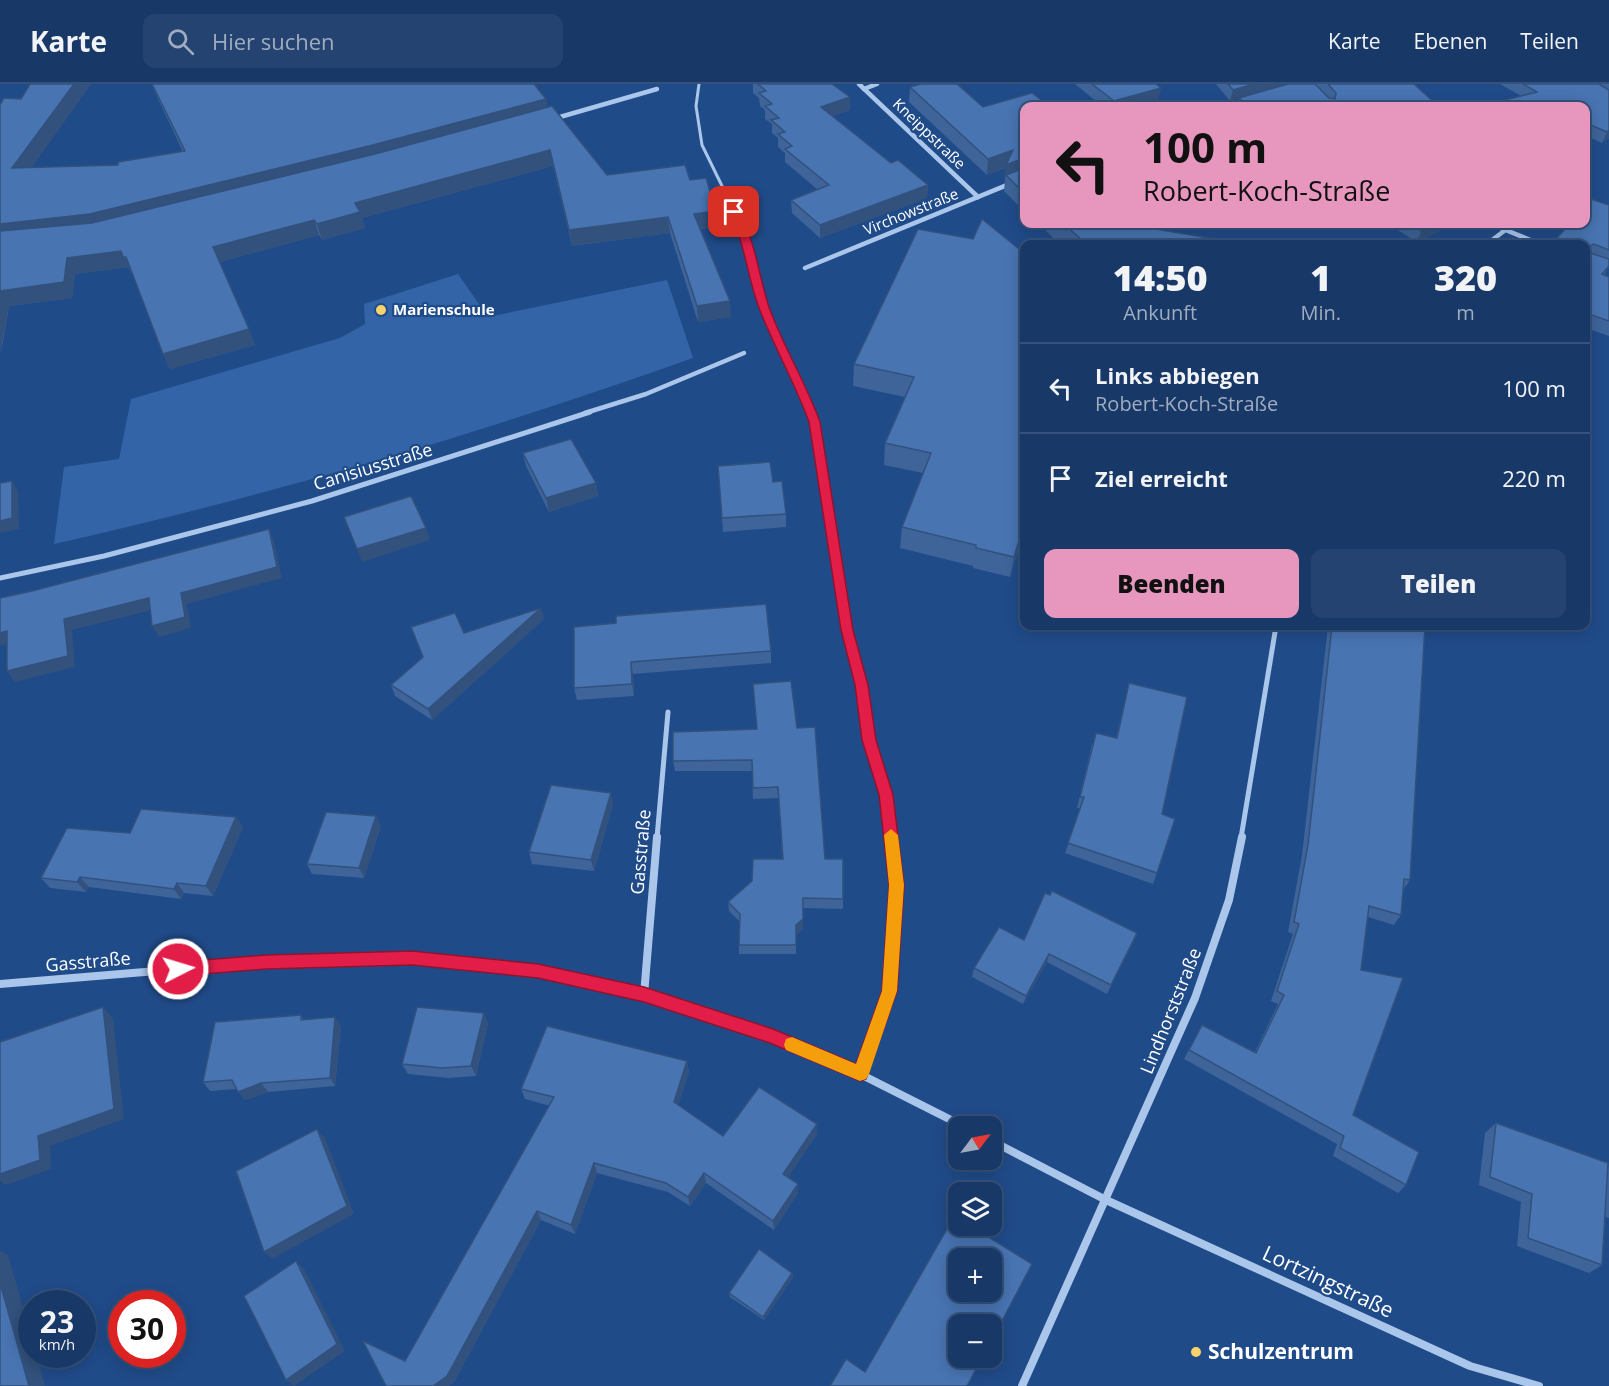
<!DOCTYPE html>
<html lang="de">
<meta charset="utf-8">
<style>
body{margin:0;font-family:"Open Sans",sans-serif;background:#254370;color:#f1f3f6;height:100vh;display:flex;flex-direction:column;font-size:22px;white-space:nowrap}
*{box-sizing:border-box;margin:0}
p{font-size:20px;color:#9facc0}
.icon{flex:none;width:33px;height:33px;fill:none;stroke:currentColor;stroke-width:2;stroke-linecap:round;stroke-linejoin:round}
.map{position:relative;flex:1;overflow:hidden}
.sheet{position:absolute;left:1020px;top:156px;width:570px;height:390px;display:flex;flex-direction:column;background:#183867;border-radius:12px;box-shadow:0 3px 15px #0003,0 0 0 2px #36527b}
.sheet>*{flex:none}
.banner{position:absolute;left:1020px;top:18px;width:570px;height:126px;border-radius:12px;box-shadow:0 3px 15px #0003,0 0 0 2px #36527b;background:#e797bd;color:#111;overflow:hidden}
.needle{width:39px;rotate:58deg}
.buttons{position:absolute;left:948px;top:1032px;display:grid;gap:12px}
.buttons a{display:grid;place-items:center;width:54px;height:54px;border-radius:12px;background:#183867;box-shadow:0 3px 15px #0003,0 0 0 2px #36527b;font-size:30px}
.speed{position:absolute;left:18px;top:1206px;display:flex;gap:12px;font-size:30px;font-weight:700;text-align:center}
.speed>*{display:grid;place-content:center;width:78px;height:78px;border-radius:50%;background:#183867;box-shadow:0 3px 15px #0003,0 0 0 2px #36527b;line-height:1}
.speed small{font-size:15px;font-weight:400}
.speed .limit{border:9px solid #d22;background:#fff;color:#111}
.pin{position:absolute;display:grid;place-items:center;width:51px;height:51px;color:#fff;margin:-26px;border-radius:12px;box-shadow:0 3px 9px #0006}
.me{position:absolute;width:66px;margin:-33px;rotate:85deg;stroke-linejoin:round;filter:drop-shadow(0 0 4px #0008)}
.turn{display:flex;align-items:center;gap:21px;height:126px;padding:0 24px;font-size:27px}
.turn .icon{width:78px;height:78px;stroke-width:2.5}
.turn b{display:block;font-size:42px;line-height:51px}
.eta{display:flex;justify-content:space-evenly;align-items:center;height:102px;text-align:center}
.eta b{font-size:36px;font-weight:800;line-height:42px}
.button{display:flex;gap:12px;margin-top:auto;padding:12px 24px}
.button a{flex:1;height:69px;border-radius:12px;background:#e797bd;color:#111;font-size:24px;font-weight:800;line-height:69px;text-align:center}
.button a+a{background:#254370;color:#f1f3f6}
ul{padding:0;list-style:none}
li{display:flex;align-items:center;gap:18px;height:90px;padding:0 24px;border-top:2px solid #36527b}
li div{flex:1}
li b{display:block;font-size:22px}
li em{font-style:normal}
header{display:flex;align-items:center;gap:36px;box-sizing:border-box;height:84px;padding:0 30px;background:#183867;border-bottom:2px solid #36527b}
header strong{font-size:28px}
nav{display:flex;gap:33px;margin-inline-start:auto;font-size:21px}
.search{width:420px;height:54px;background:#254370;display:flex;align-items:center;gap:15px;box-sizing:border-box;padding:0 21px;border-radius:12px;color:#9facc0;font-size:22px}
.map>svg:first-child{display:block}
.green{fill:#3364a7}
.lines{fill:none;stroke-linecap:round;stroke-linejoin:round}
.service-far2{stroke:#abc6eb;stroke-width:3}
.service-far1{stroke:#abc6eb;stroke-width:4.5}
.service{stroke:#abc6eb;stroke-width:5}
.minor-far2{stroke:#abc6eb;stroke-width:4.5}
.minor-far1{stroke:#abc6eb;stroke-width:5}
.minor{stroke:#abc6eb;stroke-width:8}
.wall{fill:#3e6499}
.shaded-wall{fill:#32517d}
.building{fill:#4874b2;stroke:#32517d;stroke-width:1.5;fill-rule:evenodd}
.route{fill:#e11d48;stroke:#92132f;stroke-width:1.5}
.slow{fill:#f59e0b}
.poi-dot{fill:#f9d46c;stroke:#204b89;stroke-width:2}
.labels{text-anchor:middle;stroke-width:4.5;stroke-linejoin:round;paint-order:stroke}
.far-street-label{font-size:15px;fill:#fff;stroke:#204b89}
.far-poi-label{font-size:15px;font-weight:bold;fill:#fff;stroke:#204b89;text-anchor:start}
.street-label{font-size:18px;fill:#fff;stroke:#204b89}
.near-street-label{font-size:21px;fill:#fff;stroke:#204b89}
.near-poi-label{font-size:21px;font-weight:bold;fill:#fff;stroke:#204b89;text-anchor:start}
</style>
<header>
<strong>Karte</strong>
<div class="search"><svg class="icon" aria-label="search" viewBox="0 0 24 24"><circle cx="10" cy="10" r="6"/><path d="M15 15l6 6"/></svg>Hier suchen</div>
<nav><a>Karte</a><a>Ebenen</a><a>Teilen</a></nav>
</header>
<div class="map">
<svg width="1609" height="1302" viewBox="0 0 1609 1302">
<rect width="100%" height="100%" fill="#204b89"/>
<path class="green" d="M458,190L488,233L667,196L693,274C483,349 271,411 54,460L64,383L119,375L131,315L340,254L365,240L364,220Z"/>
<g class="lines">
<polyline class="service-far2" points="699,0 696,22 702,61 745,149 765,225 811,329"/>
<polyline class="service-far1" points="810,328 847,546 861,601 869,656 886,711 891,754"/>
<polyline class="service" points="860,990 890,907 897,801 891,753"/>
<g class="minor-far2">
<polyline points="859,0 978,113"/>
<polyline points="864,5 877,0"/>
<polyline points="1228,22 1245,18"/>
<polyline points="553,35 657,5"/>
<polyline points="1491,140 1540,160"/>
<polyline points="1487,160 1504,147"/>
<polyline points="805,184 1024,94"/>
<polyline points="585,329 646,310 744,269"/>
</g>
<g class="minor-far1">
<polyline points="0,494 104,472 312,417 590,328"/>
<polyline points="657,754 668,628"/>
<polyline points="1241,754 1276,542"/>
</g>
<g class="minor">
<polyline points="0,900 266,878 412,874 538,887 644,911 773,953 860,990 963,1042"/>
<polyline points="644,911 657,753"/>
<polyline points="992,1057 1106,1116 1470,1282 1539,1302"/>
<polyline points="1022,1302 1195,914 1229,816 1242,753"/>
</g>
</g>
<g class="wall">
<polygon points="30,0 91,0 31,84 118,81 183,68 158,15 152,0 546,15 547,24 607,91 690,96 717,143 700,145 731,233 698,238 670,149 572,162 553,82 362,134 365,144 322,156 319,151 220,178 255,261 170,285 163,270 132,189 131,189 128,183 75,190 72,214 9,222 1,269 21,15"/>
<polygon points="753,0 832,0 850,26 832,32 891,79 928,101 927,114 820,154 792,129 791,116 818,106 785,78 785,69 778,63 778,54 772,49 772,40 765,35 765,26 760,22 759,14 753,9"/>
<polygon points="1075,0 1156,0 1158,17 1138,22 1102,22"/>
<polygon points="1216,0 1414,0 1438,22 1237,22 1239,14 1230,17"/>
<polygon points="1500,0 1609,0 1609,54 1602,59 1586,52 1586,22 1521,12"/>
<polygon points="910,3 983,23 1024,22 1024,127 1004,107 1006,84 987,91 909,18"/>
<polygon points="1609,121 1609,183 1604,191 1609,193 1609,252 1586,244 1586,160"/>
<polygon points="1047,140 1126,140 1245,160 1060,160 1046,147"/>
<polygon points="1388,140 1454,140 1417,158"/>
<polygon points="1024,169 1024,447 1010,493 973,484 973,482 900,464 902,443 923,389 884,381 885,359 905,313 853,302 854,280"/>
<polygon points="523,369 596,399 598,412 549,428 526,382"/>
<polygon points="718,382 773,398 786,430 786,443 723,448"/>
<polygon points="544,535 432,636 395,612 391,601 464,549"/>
<polygon points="1328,542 1425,542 1410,796 1403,806 1401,831 1394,841 1368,833 1361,886 1353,1031 1406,1101 1398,1109 1333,1072 1337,1060 1184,975 1202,941 1255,968 1278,920 1271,917 1293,850 1288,848 1302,771"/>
<polygon points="574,543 771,567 771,579 633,590 634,612 577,616 574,604"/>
<polygon points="1129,599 1162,730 1157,789 1153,800 1065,769 1081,724 1077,724 1092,660 1116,654"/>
<polygon points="753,600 797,644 825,775 843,815 843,825 803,824 803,845 796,851 796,870 739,870 739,861 740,838 729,827 728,818 782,775 779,714 753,715 752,687 675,687 673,677 757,645"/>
<polygon points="613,721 594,787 532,780 529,768"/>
<polygon points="236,733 243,743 213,812 184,809 181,815 89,803 86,808 50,804 41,794 130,749"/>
<polygon points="381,742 364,794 312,790 307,780"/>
<polygon points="1137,849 1107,910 1047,878 1023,920 972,893 974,884 1024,856"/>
<polygon points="301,931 303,935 341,942 335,1002 268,1008 245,1016 236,1005 210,1007 203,998"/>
<polygon points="488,939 476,992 448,994 408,990 402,980"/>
<polygon points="687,977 689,988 678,1021 723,1052 817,1050 788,1093 798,1100 798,1109 774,1146 706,1099 690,1122 668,1108 597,1089 575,1150 541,1136 454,1298 449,1302 386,1302 405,1277 550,1022 525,1015 521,1005"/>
<polygon points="1496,1039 1607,1091 1609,1078 1609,1134 1605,1133 1602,1181 1589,1189 1517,1162 1521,1118 1479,1101 1485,1049"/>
<polygon points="792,1189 793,1193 764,1236 730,1213 729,1209"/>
</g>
<g class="shaded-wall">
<polygon points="74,0 91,0 20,100 12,84"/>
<polygon points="1254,0 1289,0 1230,17 1233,6"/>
<polygon points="1161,4 1158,17 1138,22 1113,22 1114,17"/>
<polygon points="850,13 850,26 820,36 821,23"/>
<polygon points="546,15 548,30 97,146 0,156 0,140"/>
<polygon points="1609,46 1609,54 1602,59 1607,48"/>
<polygon points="550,66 553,82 362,134 365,144 322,156 317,140 355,119"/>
<polygon points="1013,66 1024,74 1022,90 1006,91 1004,97 1006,84 987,91 988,75"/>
<polygon points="928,101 927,114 820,154 820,141"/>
<polygon points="716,127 717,143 695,145 694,130"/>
<polygon points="668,133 670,149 572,162 569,146"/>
<polygon points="314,136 319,151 220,178 213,163"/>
<polygon points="1437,140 1454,140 1417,158 1421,147"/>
<polygon points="121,167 126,173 133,189 131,189 128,183 75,190 72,214 9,222 0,269 0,207 67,174"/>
<polygon points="730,217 731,233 698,238 697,222"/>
<polygon points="249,245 255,261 170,285 163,270"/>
<polygon points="12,397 18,407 19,445 0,449 0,437"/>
<polygon points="596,399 598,412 549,428 546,414"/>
<polygon points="1024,439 1024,447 1010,493 1014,473"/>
<polygon points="426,444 430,456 362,478 357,465"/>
<polygon points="269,445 274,457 282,494 187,520 191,544 159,553 152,542 181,509"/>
<polygon points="149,514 156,525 72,546 75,583 15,598 7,587 64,535"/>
<polygon points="541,524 544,535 432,636 428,625"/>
<polygon points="7,547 15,558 0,562 0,549"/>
<polygon points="631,578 633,590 634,612 632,600"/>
<polygon points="611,709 613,721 594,787 591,776"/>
<polygon points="376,732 381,742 364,794 359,784"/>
<polygon points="236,733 243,743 213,812 206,802"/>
<polygon points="80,793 89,803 86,808 77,798"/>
<polygon points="177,799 184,809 181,815 174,805"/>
<polygon points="803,814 803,845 796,851 796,870 796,841"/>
<polygon points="1137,849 1134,858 1107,910 1111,901"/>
<polygon points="1049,870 1047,878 1023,920 1026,912"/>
<polygon points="103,923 113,934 124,1035 50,1062 51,1085 6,1101 0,1097 0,1090 38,1052"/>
<polygon points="484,929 488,939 476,992 471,982"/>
<polygon points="335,933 341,942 335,1002 330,994"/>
<polygon points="687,977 689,988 676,1028 674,1018"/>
<polygon points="261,999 268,1008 245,1016 238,1008"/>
<polygon points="817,1040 817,1050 784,1099 783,1090"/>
<polygon points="317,1045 325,1054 354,1130 272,1175 264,1168"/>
<polygon points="594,1079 597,1089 575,1150 571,1141"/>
<polygon points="704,1089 706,1099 690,1122 688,1113"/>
<polygon points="798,1100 798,1109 774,1146 773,1137"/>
<polygon points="537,1127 541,1136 454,1298 449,1302 433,1302"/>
<polygon points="0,1167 8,1171 32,1255 32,1270 36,1270 45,1302 29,1302 0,1199"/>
<polygon points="296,1177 304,1185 345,1267 294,1302 286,1296"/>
<polygon points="792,1189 793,1193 764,1236 763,1233"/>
</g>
<g class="building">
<polygon points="30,0 74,0 12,84 118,81 118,78 185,67 152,0 534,0 546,15 373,61 90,130 0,140 0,21 4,14 21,15"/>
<polygon points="758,0 832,0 850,13 821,23 891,79 898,76 928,101 820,141 791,116 829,101 785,65 792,62 778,50 785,48 771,36 779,34 765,22 772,20 759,9 766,7"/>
<polygon points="921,0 957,0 983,23 1032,9 1049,22 1024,22 1024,74 1006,81 1013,66 988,75 910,3"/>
<polygon points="1092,0 1156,0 1161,4 1114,17"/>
<polygon points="1228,0 1254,0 1233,6"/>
<polygon points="1288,0 1315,0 1329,14 1335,15 1336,9 1328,0 1414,0 1438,22 1247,22 1239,14"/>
<polygon points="1523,0 1599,0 1609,6 1609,46 1607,48 1586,39 1586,22 1481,22 1537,8"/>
<polygon points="552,22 607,91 685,81 690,96 706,94 716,127 694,130 730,217 697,222 668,133 569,146 550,66 355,119 360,128 317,140 314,136 213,163 249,245 163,270 126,173 123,173 121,167 67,174 64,198 0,207 0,147 92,139 375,70"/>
<polygon points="1024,84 1024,109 1006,91"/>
<polygon points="1588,114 1609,121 1609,166 1594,160 1588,163 1590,169 1609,175 1609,182 1602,190 1609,193 1609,237 1586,229 1586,160 1552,160 1569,140 1586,140 1586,118"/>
<polygon points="982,135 1024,169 1024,439 1014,473 976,464 976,461 902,443 931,369 885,359 914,293 854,280 918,145 973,155"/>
<polygon points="1064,140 1126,140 1245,160 1079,160 1083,157"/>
<polygon points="1409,140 1437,140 1421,147"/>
<polygon points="571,355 596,399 546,414 523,369"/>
<polygon points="770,378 773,398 782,397 786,430 722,434 718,382"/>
<polygon points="12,397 12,434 0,437 0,399"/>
<polygon points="411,412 426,444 357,465 344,433"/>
<polygon points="269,445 277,483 181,509 185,533 152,542 149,514 64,535 68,572 7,587 7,547 0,549 0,514 32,507"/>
<polygon points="766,520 771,567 631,578 632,600 574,604 574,543 616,539 616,532"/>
<polygon points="541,524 428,625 391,601 423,573 411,543 455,529 464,549"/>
<polygon points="1332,542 1425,542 1410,796 1404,795 1401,831 1369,822 1361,886 1403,894 1353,1031 1419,1068 1406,1101 1340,1064 1344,1052 1189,966 1202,941 1256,969 1284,911 1277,907 1299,840 1294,838 1308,761"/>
<polygon points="791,597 797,644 815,643 825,775 843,775 843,815 803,814 803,835 796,841 796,861 739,861 740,830 728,818 752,797 753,775 783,775 778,703 753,704 752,676 673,677 673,648 757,645 753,600"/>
<polygon points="1129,599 1187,613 1162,730 1175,735 1157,789 1068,759 1084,713 1080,713 1096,649 1117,654"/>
<polygon points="551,701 611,709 591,776 529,768"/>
<polygon points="141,725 236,733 206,802 177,799 174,805 80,793 77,798 41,794 67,744 130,749"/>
<polygon points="326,728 376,732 359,784 307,780"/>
<polygon points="1052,807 1137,849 1111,901 1049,870 1026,912 974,884 999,843 1024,856 1045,809 1050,811"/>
<polygon points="103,923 114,1025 38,1052 40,1076 0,1090 0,958"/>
<polygon points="417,923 484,929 471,982 442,984 402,980"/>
<polygon points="301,931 301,936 335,933 330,994 261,999 238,1008 232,996 203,998 215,938"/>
<polygon points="547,942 687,977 674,1018 723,1052 759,1003 817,1040 783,1090 798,1100 773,1137 704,1089 688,1113 666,1099 594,1079 571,1141 537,1127 447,1292 433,1302 386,1302 363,1257 405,1277 554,1013 521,1005"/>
<polygon points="1496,1039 1608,1079 1602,1181 1528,1154 1532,1110 1490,1093"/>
<polygon points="317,1045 347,1122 264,1168 236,1087"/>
<path d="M955,1131L958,1133V1142H971L1032,1180L992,1256V1240H958V1274H982L967,1302H830L846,1275L865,1288ZM958,1174H992V1208H958Z"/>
<polygon points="759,1165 792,1189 763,1233 729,1209"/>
<polygon points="296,1177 337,1260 286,1296 244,1212"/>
<polygon points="0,1199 29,1302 0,1302"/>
</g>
<path class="route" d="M730,126H737C756,156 758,190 769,223C783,262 806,299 820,338L853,546L868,601L876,656L893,711L904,801L897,907L866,995L860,997L770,959L644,918L538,894L412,881L266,885L178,892L172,890L170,885L172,881L178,878L266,871L412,867L538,880L644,903L773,945L856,980L882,907L889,801L879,711L862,656L855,601L841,546L809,338C795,299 774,263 759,224C747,192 745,158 729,128Z"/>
<polygon class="slow" points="891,745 898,751 904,801 897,907 869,990 866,995 860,997 786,966 784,961 786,955 792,953 856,980 882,907 889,801 884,751"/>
<g class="poi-dot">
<circle cx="381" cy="226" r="6"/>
<circle cx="1196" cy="1268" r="6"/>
</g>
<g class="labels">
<g class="far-street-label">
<text transform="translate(929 50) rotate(44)" y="5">Kneippstraße</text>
<text transform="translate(911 128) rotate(-22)" y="5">Virchowstraße</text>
</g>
<g class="far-poi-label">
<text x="393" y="231">Marienschule</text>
</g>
<g class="street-label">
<text transform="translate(373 383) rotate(-17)" y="6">Canisiusstraße</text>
<text transform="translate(641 768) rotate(-85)" y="6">Gasstraße</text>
<text transform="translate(88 878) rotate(-5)" y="6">Gasstraße</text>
<text transform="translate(1171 927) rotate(-68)" y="6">Lindhorststraße</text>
</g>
<g class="near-street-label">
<text transform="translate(1328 1198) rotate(25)" y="7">Lortzingstraße</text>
</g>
<g class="near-poi-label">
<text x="1208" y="1275">Schulzentrum</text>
</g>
</g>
</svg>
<div class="buttons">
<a><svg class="needle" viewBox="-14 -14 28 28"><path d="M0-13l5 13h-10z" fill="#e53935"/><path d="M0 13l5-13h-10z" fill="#9facc0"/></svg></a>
<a><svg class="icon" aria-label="layers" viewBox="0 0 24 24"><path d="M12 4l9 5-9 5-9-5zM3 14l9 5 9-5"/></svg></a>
<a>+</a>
<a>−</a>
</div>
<div class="speed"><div>23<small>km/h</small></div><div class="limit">30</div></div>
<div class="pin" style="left:734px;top:128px;background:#d93025"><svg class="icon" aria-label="arrive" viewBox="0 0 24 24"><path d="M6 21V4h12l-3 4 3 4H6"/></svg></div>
<svg class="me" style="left:178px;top:885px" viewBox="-20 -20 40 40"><circle r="17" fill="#e11d48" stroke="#fff" stroke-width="3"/><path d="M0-11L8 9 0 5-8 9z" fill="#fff"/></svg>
<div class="banner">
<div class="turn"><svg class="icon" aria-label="left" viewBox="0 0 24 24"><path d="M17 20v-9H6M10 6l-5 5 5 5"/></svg><div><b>100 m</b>Robert-Koch-Straße</div></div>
</div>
<section class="sheet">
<div class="eta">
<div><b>14:50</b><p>Ankunft</p></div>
<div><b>1</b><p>Min.</p></div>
<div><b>320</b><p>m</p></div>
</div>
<ul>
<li><svg class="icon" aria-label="left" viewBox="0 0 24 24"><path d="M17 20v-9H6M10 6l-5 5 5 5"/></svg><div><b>Links abbiegen</b><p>Robert-Koch-Straße</p></div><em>100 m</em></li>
<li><svg class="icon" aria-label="arrive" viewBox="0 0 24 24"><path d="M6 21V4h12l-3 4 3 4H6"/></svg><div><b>Ziel erreicht</b></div><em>220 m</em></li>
</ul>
<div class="button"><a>Beenden</a><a>Teilen</a></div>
</section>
</div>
